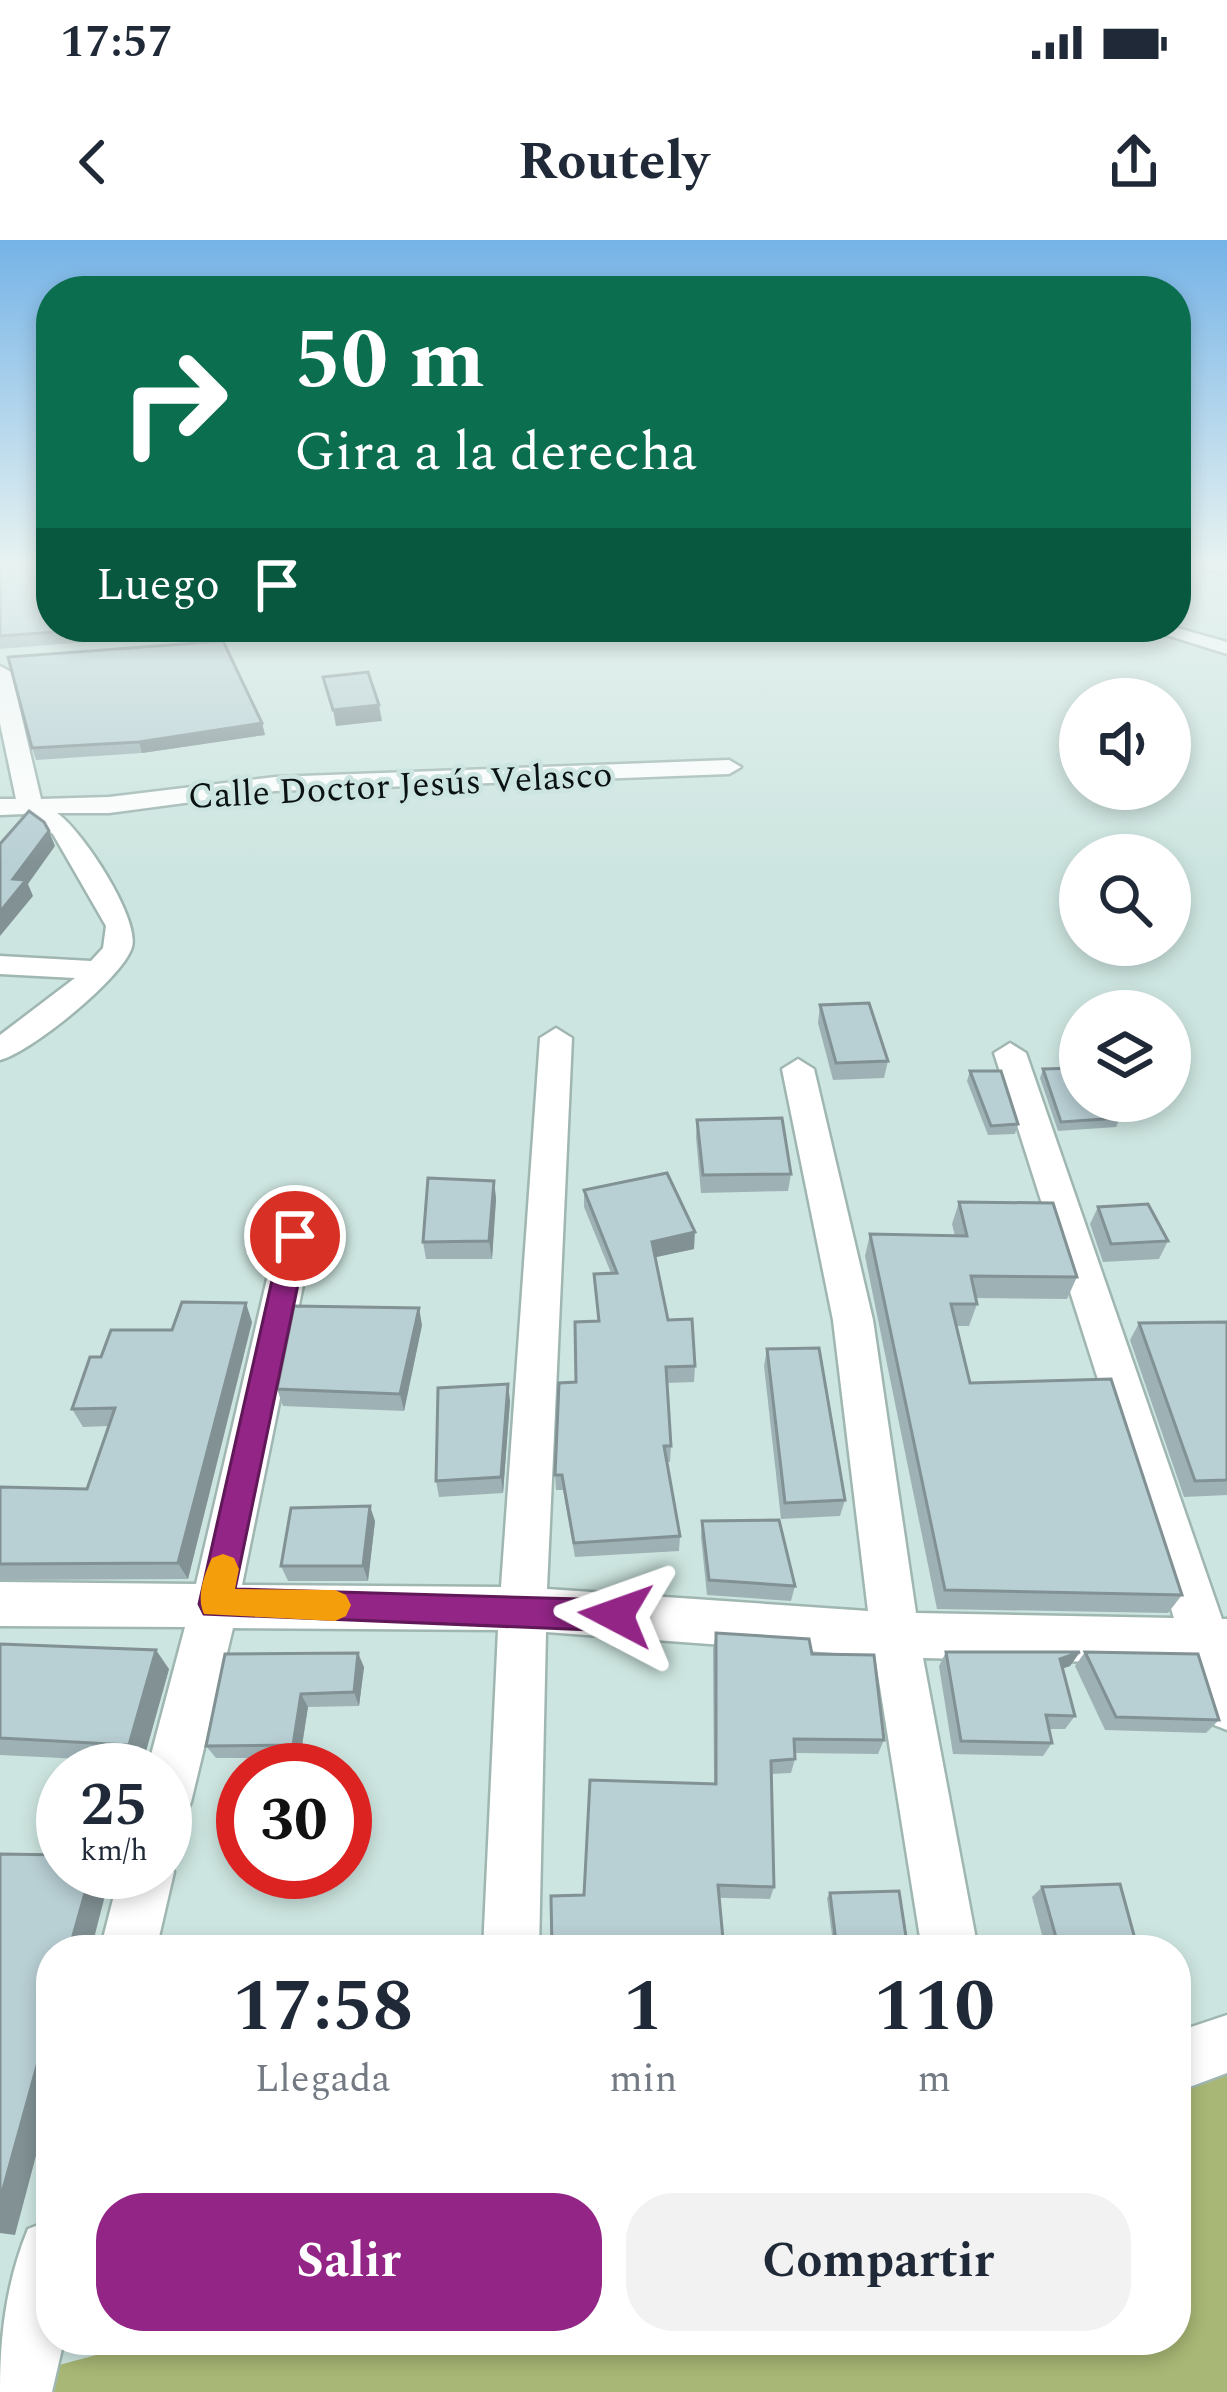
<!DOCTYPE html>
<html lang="es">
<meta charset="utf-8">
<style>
body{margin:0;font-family:Spectral,serif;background:#f2f2f3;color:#1f2937;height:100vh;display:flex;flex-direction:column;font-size:45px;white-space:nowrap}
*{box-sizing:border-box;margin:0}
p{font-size:39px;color:#747a83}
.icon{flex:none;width:66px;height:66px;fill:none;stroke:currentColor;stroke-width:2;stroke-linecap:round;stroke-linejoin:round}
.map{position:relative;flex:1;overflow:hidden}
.details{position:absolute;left:36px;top:1695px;width:1155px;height:420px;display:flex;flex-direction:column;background:#fff;border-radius:48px;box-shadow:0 6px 18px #0003}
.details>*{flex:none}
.top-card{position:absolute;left:36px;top:36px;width:1155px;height:366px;border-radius:48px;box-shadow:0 6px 18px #0003;background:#0b6e4f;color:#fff;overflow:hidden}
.buttons{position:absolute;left:1059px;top:438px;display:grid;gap:24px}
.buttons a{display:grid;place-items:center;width:132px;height:132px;border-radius:50%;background:#fff;box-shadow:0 6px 18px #0003;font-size:60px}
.speed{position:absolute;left:36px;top:1503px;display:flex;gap:24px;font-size:60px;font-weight:700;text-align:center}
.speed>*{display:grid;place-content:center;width:156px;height:156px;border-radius:50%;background:#fff;box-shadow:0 6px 18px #0003;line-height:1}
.speed small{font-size:30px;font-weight:400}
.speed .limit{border:18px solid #d22;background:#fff;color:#111}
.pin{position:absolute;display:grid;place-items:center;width:102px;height:102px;color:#fff;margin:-51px;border:6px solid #fff;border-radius:50%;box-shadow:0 3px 12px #0007}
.me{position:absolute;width:132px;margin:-66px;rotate:274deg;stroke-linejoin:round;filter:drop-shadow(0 0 9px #0008)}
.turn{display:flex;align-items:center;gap:42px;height:252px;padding:0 60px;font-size:54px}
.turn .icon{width:156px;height:156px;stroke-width:2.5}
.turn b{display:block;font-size:84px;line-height:102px}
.then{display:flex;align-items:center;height:114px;padding:0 60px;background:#0003;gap:24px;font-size:45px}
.eta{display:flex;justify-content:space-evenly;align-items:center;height:204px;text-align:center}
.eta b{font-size:72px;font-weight:700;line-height:84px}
.button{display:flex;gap:24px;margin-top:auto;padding:24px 60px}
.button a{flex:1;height:138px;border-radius:48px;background:#932587;color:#fff;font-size:48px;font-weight:700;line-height:138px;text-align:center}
.button a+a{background:#f2f2f3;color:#1f2937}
.status{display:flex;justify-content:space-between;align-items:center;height:84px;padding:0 60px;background:#fff;direction:ltr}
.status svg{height:33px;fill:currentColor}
header{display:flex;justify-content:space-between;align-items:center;height:156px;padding:0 60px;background:#fff;font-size:54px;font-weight:700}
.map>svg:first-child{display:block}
.green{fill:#a8b775}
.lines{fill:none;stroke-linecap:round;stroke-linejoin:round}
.street-casing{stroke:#9fb6b1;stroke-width:5}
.street{fill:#fff;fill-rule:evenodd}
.wall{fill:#9eb2b6}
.shaded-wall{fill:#819194}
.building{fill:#b8cfd4;stroke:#819194;stroke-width:3}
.route{fill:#932587;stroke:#601858;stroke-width:3}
.slow{fill:#f59e0b}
.labels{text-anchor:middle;stroke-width:9;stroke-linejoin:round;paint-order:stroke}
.far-street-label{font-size:36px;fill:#0b1312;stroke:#cde5e0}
</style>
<div class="status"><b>17:57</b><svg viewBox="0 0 49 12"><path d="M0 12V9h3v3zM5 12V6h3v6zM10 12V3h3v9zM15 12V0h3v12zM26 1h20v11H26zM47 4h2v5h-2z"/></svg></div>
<header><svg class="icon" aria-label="back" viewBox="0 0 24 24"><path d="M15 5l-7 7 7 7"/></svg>Routely<svg class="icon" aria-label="share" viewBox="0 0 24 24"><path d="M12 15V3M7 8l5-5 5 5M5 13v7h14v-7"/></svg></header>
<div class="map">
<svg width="1227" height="2152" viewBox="0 0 1227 2152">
<rect width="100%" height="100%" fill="#cde5e0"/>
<polygon class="green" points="1227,1804 1227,2152 31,2152 33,2132 152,2100 1176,2100 1176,1822"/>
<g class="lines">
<defs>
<g id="street">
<polygon points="1193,323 1227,323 1227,334 1195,327"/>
<polygon points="1141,387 1174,387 1227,402 1227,414"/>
<path d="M0,426L11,432L41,559L109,557L275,537L729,520L741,527L729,534L275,551L109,573H57C82,590 140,678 132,707C123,738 31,812 0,820V795L75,738L0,734V716L91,721L103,708L106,686L53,594L25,574L0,575V559H16L0,483Z"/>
<polygon points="556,788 572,798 547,1349 868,1371 833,1080 782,829 798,819 814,829 873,1080 916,1373 1174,1378 994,813 1010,803 1026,813 1222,1379 1227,1379 1227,1490 1209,1483 1189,1424 923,1418 978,1710 922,1710 875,1416 546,1392 539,1710 483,1710 498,1390 233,1388 191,1562 183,1580 165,1588 165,1530 147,1530 185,1387 0,1386 0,1342 196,1344 277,996 282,987 308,987 313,996 242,1345 501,1347 540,798"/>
<polygon points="165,1612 174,1632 156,1710 100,1710 120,1632 165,1632"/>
<polygon points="1227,1775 1227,1833 1176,1852 1176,1792"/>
<path d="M51,1980V2100H64L52,2152H0C0,2095 6,2043 28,1989Z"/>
</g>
</defs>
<use href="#street" class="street-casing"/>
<use href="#street" class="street"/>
</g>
<g class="wall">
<polygon points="0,323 51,387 183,387 185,394 0,409"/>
<polygon points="262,483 265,495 142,513 36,520 32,508"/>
<polygon points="820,765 888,821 884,838 833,840 818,783"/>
<polygon points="1043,829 1120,878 1116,887 1058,891 1040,838"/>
<polygon points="970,831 1018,884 1015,894 988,895 967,841"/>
<polygon points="697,880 791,934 788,951 701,953 696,897"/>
<polygon points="494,941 496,959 492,1019 426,1019 423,1002"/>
<polygon points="584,950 694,1009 655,1017 668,1080 695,1126 694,1142 667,1143 671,1206 670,1222 667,1222 680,1296 679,1311 575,1317 563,1250 556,1250 555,1235 576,1142 598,1081 594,1034 611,1033 584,967"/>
<polygon points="959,962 1077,1037 1067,1059 976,1058 977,1064 969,1086 956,1086 970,1143 1182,1355 1168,1373 937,1369 865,1016 870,994 955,996 952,984"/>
<polygon points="1098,967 1168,1001 1159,1019 1103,1022 1090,984"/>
<polygon points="252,1082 188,1339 0,1340 0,1247 87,1249 109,1186 83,1187 72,1169 101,1117 172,1090"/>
<polygon points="1227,1082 1227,1255 1184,1257 1130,1100 1139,1083"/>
<polygon points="422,1085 404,1171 283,1166 277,1149"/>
<polygon points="767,1109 845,1260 840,1276 781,1279 764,1126"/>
<polygon points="510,1161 503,1253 439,1257 436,1241"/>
<polygon points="375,1281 368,1341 288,1341 281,1326"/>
<polygon points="702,1281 795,1346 791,1361 707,1355 701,1297"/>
<polygon points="716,1393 812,1414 884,1500 878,1514 795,1513 795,1519 791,1533 771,1534 774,1647 770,1659 584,1655 714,1544 713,1409"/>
<polygon points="0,1404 169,1429 143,1522 0,1515"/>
<polygon points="946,1412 1080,1412 1070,1426 1063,1428 1075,1476 1065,1489 1049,1489 1052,1503 1043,1516 953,1514 939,1426"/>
<polygon points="1085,1412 1219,1480 1206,1493 1105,1490 1075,1426"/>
<polygon points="225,1414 364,1427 359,1466 308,1467 300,1518 216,1518 206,1506"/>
<polygon points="1042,1647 1138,1710 1046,1710 1032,1657"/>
<polygon points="830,1653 908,1710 834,1710 827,1658"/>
</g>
<g class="shaded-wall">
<polygon points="379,465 382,481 336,486 333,470"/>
<polygon points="262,483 265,495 142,513 139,502"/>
<polygon points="49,591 55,606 28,644 33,656 0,696 0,672 13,639"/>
<polygon points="494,941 496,959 492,1019 489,1001"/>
<polygon points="695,992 694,1009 652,1018 652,1002"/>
<polygon points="246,1063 252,1082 188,1339 178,1323"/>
<polygon points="419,1068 422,1085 404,1171 400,1154"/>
<polygon points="508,1144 510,1161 503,1253 501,1237"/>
<polygon points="370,1266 375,1281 368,1341 363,1326"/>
<polygon points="156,1410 169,1429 143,1522 129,1505"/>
<polygon points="1080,1412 1070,1426 1050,1433 1060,1419"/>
<polygon points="358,1413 364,1427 359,1466 354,1452"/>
<polygon points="301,1454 308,1467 300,1518 293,1505"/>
<polygon points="91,1632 111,1632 91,1710 69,1710"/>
<polygon points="51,1775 51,1859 15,1995 0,1993 0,1960"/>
</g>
<g class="building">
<polygon points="0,323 51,323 51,387 123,387 0,396"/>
<polygon points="223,401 262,483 139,502 32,508 8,417"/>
<polygon points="368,432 379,465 333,470 323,437"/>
<polygon points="29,571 44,582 49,591 13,639 26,640 0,672 0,604"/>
<polygon points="869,763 888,821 836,823 820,765"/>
<polygon points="1080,828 1080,861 1111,861 1120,878 1061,882 1043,829"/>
<polygon points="970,831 1001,831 1018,884 991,886"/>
<polygon points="782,878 791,934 703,935 697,880"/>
<polygon points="667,933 695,992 652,1002 668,1080 692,1079 695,1126 666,1127 671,1206 664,1206 680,1296 574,1303 562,1235 555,1235 559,1143 576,1142 575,1082 599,1081 594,1034 617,1033 584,950"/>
<polygon points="428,938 494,941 489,1001 423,1002"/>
<polygon points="959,962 1053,963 1077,1037 971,1036 977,1064 951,1064 970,1143 1111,1139 1182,1355 945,1350 870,994 967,996"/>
<polygon points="1148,964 1168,1001 1111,1004 1098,967"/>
<polygon points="182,1062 246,1063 178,1323 0,1324 0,1247 87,1249 115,1168 72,1169 90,1117 101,1117 111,1090 172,1090"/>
<polygon points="294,1066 419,1068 400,1154 277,1149"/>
<polygon points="1227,1082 1227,1240 1195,1241 1139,1083"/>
<polygon points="819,1108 845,1260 785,1263 767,1109"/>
<polygon points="508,1144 501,1237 436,1241 438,1148"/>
<polygon points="370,1266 363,1326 281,1326 291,1268"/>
<polygon points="779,1280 795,1346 709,1340 702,1281"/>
<polygon points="716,1393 809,1399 812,1414 874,1415 884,1500 794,1499 795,1519 771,1521 774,1647 718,1645 724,1710 552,1710 551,1656 584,1655 590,1540 716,1544"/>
<polygon points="0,1404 156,1410 129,1505 0,1498"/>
<polygon points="946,1412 1080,1412 1060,1419 1075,1476 1046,1475 1052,1503 961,1501"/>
<polygon points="1085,1412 1198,1414 1219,1480 1116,1477"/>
<polygon points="358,1413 354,1452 301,1454 293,1505 206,1506 225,1414"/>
<polygon points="0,1614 63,1615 63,1632 91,1632 69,1710 51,1710 51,1775 0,1960"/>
<polygon points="1120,1644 1138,1710 1070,1710 1057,1701 1042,1647"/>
<polygon points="899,1651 908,1710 837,1710 830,1653"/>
<polygon points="177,1703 310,1708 310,1710 175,1710"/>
</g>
<linearGradient id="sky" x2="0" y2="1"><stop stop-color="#75b3e7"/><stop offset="0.52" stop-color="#e8f3f1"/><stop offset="1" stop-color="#e8f3f1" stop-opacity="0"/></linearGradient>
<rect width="1227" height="624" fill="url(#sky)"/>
<polygon class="route" points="295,987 308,996 235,1349 616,1360 628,1364 633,1375 628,1386 616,1391 204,1374 199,1364 282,996"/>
<path class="slow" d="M223,1314L234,1318L239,1329L235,1349L335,1350L346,1355L351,1365L346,1376L335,1381L204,1374C196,1357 204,1335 212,1318Z"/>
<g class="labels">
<g class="far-street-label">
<text transform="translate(400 544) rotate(-3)" y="13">Calle Doctor Jesús Velasco</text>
</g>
</g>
</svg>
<div class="buttons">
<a><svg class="icon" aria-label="sound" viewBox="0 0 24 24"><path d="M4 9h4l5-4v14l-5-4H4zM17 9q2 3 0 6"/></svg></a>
<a><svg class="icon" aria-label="search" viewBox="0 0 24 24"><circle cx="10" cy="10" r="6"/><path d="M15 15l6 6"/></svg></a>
<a><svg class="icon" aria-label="layers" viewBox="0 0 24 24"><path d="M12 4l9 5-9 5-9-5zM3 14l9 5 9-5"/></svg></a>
</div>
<div class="speed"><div>25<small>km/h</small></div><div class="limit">30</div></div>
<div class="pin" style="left:295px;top:996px;background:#d93025"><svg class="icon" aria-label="arrive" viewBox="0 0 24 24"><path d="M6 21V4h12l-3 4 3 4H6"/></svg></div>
<svg class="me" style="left:616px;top:1375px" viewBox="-20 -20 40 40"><path d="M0-17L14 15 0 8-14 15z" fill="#932587" stroke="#fff" stroke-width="4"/></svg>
<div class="top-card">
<div class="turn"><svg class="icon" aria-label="right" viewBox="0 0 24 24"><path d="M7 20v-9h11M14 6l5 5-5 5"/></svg><div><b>50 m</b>Gira a la derecha</div></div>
<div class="then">Luego<svg class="icon" aria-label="arrive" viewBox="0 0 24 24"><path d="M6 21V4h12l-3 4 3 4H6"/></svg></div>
</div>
<section class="details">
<div class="eta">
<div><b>17:58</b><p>Llegada</p></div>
<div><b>1</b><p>min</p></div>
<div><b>110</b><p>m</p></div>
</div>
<div class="button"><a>Salir</a><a>Compartir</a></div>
</section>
</div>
